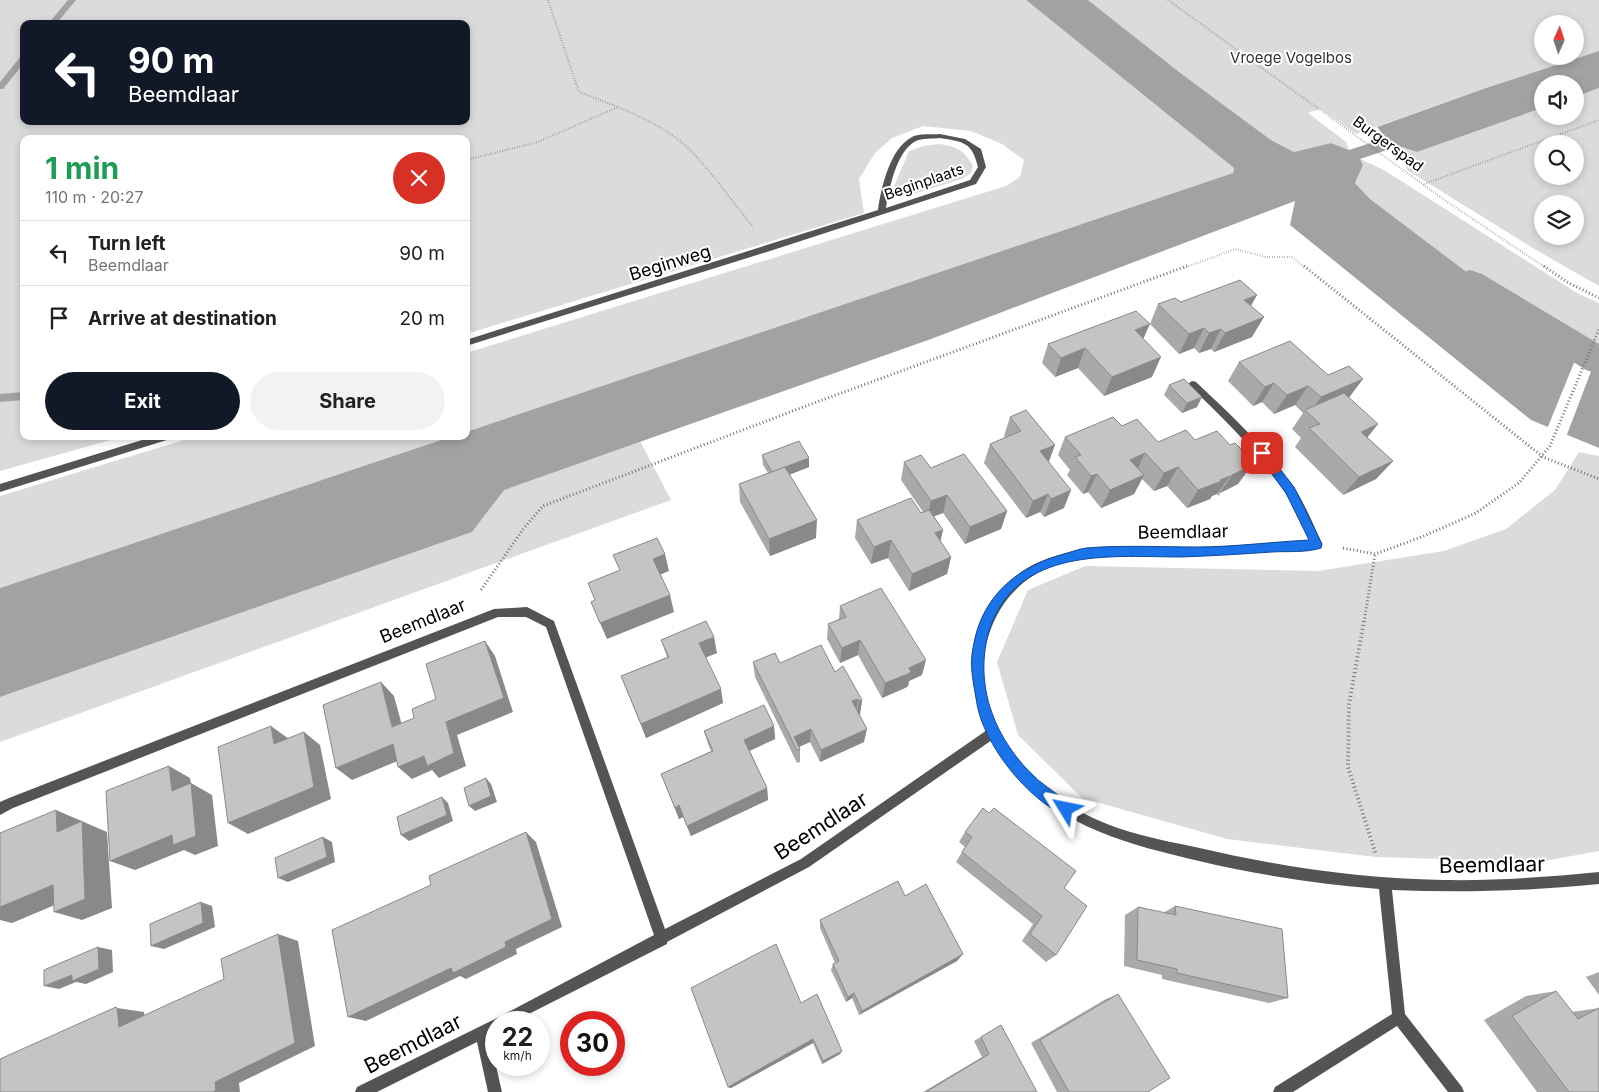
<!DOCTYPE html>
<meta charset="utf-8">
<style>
body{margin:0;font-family:Inter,sans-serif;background:#f2f2f2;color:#202124;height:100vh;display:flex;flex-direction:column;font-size:19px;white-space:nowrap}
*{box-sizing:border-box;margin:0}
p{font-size:16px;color:#757577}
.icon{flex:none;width:28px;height:28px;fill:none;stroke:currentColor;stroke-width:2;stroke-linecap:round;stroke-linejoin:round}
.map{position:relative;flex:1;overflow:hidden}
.details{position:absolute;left:20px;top:135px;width:450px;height:305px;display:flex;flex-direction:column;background:#fff;border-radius:10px;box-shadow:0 2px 8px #0003}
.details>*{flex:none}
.top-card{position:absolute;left:20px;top:20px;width:450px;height:105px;border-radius:10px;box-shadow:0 2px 8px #0003;background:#111827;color:#fff;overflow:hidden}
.needle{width:32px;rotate:3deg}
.fabs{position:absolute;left:1534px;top:15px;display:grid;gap:10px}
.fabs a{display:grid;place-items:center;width:50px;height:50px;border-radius:50%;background:#fff;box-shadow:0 2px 8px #0003;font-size:25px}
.speed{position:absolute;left:485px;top:1011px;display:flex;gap:10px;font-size:25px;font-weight:700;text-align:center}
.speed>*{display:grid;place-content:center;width:65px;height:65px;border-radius:50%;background:#fff;box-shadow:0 2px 8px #0003;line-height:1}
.speed small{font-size:12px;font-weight:400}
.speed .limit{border:8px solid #d22;background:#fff;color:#111}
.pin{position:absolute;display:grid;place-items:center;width:42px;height:42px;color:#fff;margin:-21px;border-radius:10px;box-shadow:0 2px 8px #0006}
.me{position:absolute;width:55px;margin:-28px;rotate:305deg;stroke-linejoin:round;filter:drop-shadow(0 0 4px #0008)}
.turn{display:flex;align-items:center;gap:18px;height:105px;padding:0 25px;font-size:22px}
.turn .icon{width:65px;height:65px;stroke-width:2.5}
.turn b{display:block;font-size:35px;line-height:42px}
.round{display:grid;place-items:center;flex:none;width:52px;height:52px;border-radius:26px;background:#f2f2f2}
.headline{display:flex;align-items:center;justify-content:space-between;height:85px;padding:0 25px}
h1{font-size:30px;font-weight:700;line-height:38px;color:#1e9e55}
.action{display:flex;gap:10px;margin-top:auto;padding:10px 25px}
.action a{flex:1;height:58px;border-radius:30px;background:#111827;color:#fff;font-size:20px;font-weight:700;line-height:58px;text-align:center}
.action a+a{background:#f2f2f2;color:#202124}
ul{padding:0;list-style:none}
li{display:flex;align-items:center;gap:15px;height:65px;padding:0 25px;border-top:1px solid #e0e0e0}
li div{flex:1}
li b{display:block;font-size:19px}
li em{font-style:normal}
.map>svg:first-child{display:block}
.green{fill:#dbdbdb;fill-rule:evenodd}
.water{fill:#a2a2a2}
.pier{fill:#fff}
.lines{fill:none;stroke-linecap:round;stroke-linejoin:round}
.stream{fill:#a2a2a2;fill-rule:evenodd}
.canal{fill:#a2a2a2;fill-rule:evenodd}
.path-far2{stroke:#767676;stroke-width:2;stroke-dasharray:0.5 2;stroke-linecap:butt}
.path-far1{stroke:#767676;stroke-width:3;stroke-dasharray:1 2.5;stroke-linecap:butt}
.path{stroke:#767676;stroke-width:4;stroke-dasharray:1 3;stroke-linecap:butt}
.minor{fill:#545454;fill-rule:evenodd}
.wall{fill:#a9a9a9}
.shaded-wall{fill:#898989}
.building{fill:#c4c4c4;stroke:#898989}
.route{fill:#1a73e8;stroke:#114b97}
.labels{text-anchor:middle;stroke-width:4;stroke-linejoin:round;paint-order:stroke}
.far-park-label{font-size:15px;fill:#323232;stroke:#fff}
.far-street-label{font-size:15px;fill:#000;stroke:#fff}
.street-label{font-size:18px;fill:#000;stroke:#fff}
.near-street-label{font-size:21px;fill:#000;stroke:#fff}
</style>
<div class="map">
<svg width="1599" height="1092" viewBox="0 0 1599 1092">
<rect width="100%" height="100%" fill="#fff"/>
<g class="green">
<path d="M0,0H1026L1234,168L1233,173L466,432V353L1006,186L1020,177L1024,160L1002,144L971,131L923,126L892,138L875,153L859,179L864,213L466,334V139H24V436H125L0,471ZM24,24H466V121H24Z"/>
<path d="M1088,0H1599V51L1486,88L1356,134L1320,109L1308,113L1346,142L1349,150L1331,143L1294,152L1271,140L1183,75ZM1542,24H1575V56H1542Z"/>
<path d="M1599,88V286L1536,250L1407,170L1399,146L1417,152L1542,108V116H1575V97ZM1542,144H1575V176H1542ZM1542,204H1575V236H1542Z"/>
<path d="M939,144C957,147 963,149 973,166L971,173L962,179L910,195H903L896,191L894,186L909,151L924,146Z"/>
<polygon points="1360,159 1384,170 1577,293 1599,303 1599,366 1571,351 1370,199 1355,183 1363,165"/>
<polygon points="197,436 453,436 0,588 0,496"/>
<polygon points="640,441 671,500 0,742 0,697 472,532 503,490"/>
<polygon points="1579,452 1599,456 1599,851 1539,862 1376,857 1227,839 1082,798 1018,735 997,662 1028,590 1085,566 1318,571 1444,551 1506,529 1555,490"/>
</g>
<polygon class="water" points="1026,0 1088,0 1183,75 1271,140 1294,152 1331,143 1349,150 1386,138 1377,127 1486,88 1599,51 1599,88 1575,97 1575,84 1542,84 1542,108 1417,152 1399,146 1360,159 1363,165 1355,183 1370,199 1571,351 1599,366 1599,448 1531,420 1290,225 1295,201 931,339 504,490 472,532 0,697 0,588 453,436 466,436 466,432 1233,173 1234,168"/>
<polygon class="pier" points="1578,353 1595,361 1566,437 1547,429"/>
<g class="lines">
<g class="stream">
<polygon points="68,0 76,0 56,24 48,24"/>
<polygon points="21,56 24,56 24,63 3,89 0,89 0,82"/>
<polygon points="24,392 24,400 0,402 0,394"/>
</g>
<polygon class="canal" points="1470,270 1482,274 1599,344 1599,374 1586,370 1458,290 1453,282 1458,274"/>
<g class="path-far2">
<path d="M548,0L579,92C618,107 663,122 693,153C715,176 733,203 753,227"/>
<polyline points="1168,0 1446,201 1546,268"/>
<polyline points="466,160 538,142 618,107"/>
<polyline points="1424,184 1599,120"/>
<polyline points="1184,268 1235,249 1266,257 1292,257 1305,268"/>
</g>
<g class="path-far1">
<polyline points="1304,266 1543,457 1599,479"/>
<polyline points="1544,266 1567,282 1599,298"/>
<polyline points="1343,548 1375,554 1419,538 1474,514 1519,483 1550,446 1599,329"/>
<polyline points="481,590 524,528 543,506 806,406 1187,266"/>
<polyline points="1364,622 1375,554"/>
</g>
<polyline class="path" points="1364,621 1349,704 1348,767 1376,855"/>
<g class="minor">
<path d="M940,134L965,139L981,149L986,167L976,184L773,250L466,346V340L878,210C881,188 890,148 912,137C919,133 932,135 940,134ZM940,138C964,142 972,142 978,167L970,180L886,208C889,188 897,150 916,141C922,138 933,139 940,138Z"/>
<path d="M1193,381L1196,382C1232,416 1269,450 1297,492C1307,509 1314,526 1322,544L1321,547C1306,551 1291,550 1276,551C1241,554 1206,557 1170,556C1131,555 1086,551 1049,567C1008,585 985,624 983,668C982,734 1037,791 1093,818C1125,833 1161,840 1195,847C1276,866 1359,879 1443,880C1495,881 1547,877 1599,872V884C1530,891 1462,893 1392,890L1405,1014L1462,1087L1464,1092H1448L1397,1026L1293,1092H1273L1275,1087L1392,1014L1379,889C1318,884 1258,875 1199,861C1117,842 1035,820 992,740L809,867L667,942V944L513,1022H496V1032L489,1036L502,1092H488L477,1042L377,1092H355L357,1087L495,1019L654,935L546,627L526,617H498L13,808L0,815V802L9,798L494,609L527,607L554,621L555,624L665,929L801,859L987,730C972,696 967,659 982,624C1018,532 1117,549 1197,548C1235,547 1273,543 1310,540C1284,476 1239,434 1190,386L1189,384L1190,382Z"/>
<polygon points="155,436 171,436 170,439 0,492 0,484"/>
</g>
</g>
<g class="wall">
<polygon points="1181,302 1251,305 1252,337 1214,352 1211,349 1199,353 1194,348 1179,354 1150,324 1158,304"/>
<polygon points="1143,339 1152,377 1104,396 1078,368 1055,377 1042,363 1048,344"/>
<polygon points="1239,362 1349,398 1367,437 1393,461 1376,479 1343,495 1295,447 1301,438 1292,429 1303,413 1295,405 1274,414 1262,402 1253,406 1228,381"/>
<polygon points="1169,385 1197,407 1182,413 1164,395"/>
<polygon points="1010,417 1049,462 1064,508 1044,517 1040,512 1026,518 984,463 990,444 1005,438 1004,436"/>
<polygon points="1122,426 1158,442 1195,440 1230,445 1251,466 1238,484 1220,493 1219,496 1217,494 1212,496 1210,499 1187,508 1167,486 1154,491 1142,479 1134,494 1101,508 1088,492 1083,494 1067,475 1070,470 1058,455 1065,437"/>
<polygon points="762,455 809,458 809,467 789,475 816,538 770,556 740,502 739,484 768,473 763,465"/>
<polygon points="904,462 931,468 1007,511 1001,529 965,544 943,513 934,516 943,530 940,541 951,557 947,574 909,591 888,558 871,564 855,538 857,520 923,512 901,480"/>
<polygon points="840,606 922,675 909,681 908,686 905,688 882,698 858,655 840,663 827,639 828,624 839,619"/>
<polygon points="661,640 717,653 706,657 723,703 646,738 621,676 667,657"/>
<polygon points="753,662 780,663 835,672 862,700 860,714 859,714 864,742 820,762 810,742 799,747 800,749 800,762 797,763 755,677"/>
<polygon points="774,726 775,739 750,751 767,788 768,800 691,836 683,817 679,819 661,774 711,751 708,744 704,731"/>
<polygon points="965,832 1064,888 1056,955 1046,962 1022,941 1033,924 956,862 965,847 959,842"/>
<polygon points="905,896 957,961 859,1015 852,998 846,1002 831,970 833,964 835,963 820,928 820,920"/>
<polygon points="1175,906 1288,998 1269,1003 1162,979 1162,975 1124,966 1125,915 1138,907 1163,913"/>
<polygon points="1599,972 1599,995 1586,977"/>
<polygon points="1556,991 1572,1012 1599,1008 1599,1092 1537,1092 1484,1020 1526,996"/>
<polygon points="1118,994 1148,1092 1057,1092 1031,1043 1106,999"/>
<polygon points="801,1003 842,1051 840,1054 822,1064 813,1043 731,1088 728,1087"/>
<polygon points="1001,1025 1037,1092 923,1092 982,1057 974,1041"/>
</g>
<g class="shaded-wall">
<polygon points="1257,295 1246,315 1244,300"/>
<polygon points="1264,317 1252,337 1214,352 1225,333"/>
<polygon points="1150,324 1141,344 1135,330"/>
<polygon points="1204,328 1194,348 1179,354 1189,334"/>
<polygon points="1221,329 1211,349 1199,353 1209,333"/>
<polygon points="1085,348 1078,368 1055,377 1061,358"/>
<polygon points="1161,357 1152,377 1104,396 1112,377"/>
<polygon points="1363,379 1348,399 1309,414 1321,397"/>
<polygon points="1274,383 1262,402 1253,406 1265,387"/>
<polygon points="1308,386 1295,405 1274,414 1287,395"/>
<polygon points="1202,397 1197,407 1182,413 1187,403"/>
<polygon points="1378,424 1363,443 1361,432"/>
<polygon points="1055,445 1048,464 1040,451"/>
<polygon points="1145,453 1136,472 1130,460"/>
<polygon points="809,458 809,467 773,481 772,472"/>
<polygon points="1252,460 1247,468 1251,466 1238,484 1220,493 1232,475 1247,462"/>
<polygon points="1393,461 1376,479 1343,495 1359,477"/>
<polygon points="1178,467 1167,486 1154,491 1164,473"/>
<polygon points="1097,474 1088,492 1083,494 1091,476"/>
<polygon points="1144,475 1134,494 1101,508 1110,490"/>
<polygon points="1230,476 1217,494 1212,496 1210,499 1187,508 1198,490"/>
<polygon points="1071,490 1064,508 1044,517 1051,499"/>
<polygon points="1048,494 1040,512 1026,518 1033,501"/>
<polygon points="947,495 943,513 927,519 931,501"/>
<polygon points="1007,511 1001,529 965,544 970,527"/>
<polygon points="817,520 816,538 770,556 769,539"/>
<polygon points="943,530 939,547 935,533"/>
<polygon points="891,540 888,558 871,564 874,547"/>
<polygon points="665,554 669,571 657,576 653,559"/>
<polygon points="951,557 947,574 909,591 912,574"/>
<polygon points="670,595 674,612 607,639 600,623"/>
<polygon points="714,637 717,653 702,659 699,643"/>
<polygon points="860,640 858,655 840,663 842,648"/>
<polygon points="485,641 495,656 513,712 457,735 466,766 439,778 432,770 412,779 398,767 424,756 446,722"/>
<polygon points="926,660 922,675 909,681 908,686 905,688 882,698 885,683 909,668"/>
<polygon points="381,682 394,696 406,740 392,727"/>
<polygon points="721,689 723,703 646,738 641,724"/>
<polygon points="858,699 856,713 852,701"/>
<polygon points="862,700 860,714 857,715 859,701"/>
<polygon points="271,726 289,739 274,744"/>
<polygon points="774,726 775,739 746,752 744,740"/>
<polygon points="811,729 810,742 796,748 794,737"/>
<polygon points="867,729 864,742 820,762 821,750"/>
<polygon points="304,732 320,745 331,799 248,834 228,823"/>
<polygon points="393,744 407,757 352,780 336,768"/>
<polygon points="169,766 190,778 191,783 212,795 218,846 195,855 184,850 135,870 110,861 172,835 172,791"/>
<polygon points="486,778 491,784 497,802 475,811 469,806"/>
<polygon points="767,788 768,800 691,836 687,826"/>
<polygon points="442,797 448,803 453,821 409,841 401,835"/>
<polygon points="679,805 683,817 679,819 675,808"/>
<polygon points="56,810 107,832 112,908 82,920 54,912 57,832"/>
<polygon points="526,832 536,842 562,927 516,949 517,954 468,978 466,979 460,976 366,1021 348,1017"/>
<polygon points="323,837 332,842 335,862 288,882 278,878"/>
<polygon points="53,885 81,894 12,923 0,920 0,907"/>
<polygon points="201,902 212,906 215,927 164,949 151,946"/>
<polygon points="278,934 298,941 315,1046 239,1083 240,1092 213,1092 215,1082"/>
<polygon points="98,947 112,950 113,972 86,984 76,982 59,989 44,986 72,975"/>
<polygon points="963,954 957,961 859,1015 862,1011"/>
<polygon points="854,993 852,998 846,1002 848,997"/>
<polygon points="117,1008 144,1012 146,1030 119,1027"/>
<polygon points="813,1039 813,1043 731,1088 728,1087"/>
<polygon points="842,1051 840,1054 822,1064 823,1061"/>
</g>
<g class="building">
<polygon points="1240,280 1257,295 1244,300 1264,317 1225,333 1221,329 1209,333 1204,328 1189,334 1158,304 1175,298 1181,302"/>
<polygon points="1136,311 1150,324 1135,330 1161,357 1112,377 1085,348 1061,358 1048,344"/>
<polygon points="1290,341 1328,375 1349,366 1363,379 1321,397 1308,386 1287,395 1274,383 1265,387 1239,362"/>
<polygon points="1184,379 1202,397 1187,403 1169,385"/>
<polygon points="1344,393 1378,424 1361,432 1393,461 1359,477 1309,428 1320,424 1305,410"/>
<polygon points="1026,410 1055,445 1040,451 1071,490 1051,499 1048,494 1033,501 990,444 1021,431 1010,417"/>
<polygon points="1113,417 1122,426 1137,419 1158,442 1186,430 1195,440 1217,431 1230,445 1235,443 1252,460 1247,462 1251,466 1232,475 1231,477 1230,476 1220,480 1222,481 1198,490 1178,467 1164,473 1145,453 1130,460 1144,475 1110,490 1097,474 1091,476 1075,457 1081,455 1065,437"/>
<polygon points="799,441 809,458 772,472 762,455"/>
<polygon points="964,454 1007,511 970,527 947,495 931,501 904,462 921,455 931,468"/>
<polygon points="785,467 817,520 769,539 739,484"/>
<polygon points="911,498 921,513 929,510 943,530 935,533 951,557 912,574 891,540 874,547 857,520"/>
<polygon points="657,538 665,554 653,559 670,595 600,623 591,602 595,600 588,583 620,570 613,555"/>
<polygon points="881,588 926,660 909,668 911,672 908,674 885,683 860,640 842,648 828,624 846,617 840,606"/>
<polygon points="706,621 714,637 699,643 721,689 641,724 621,676 669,657 661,640"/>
<polygon points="485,641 504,698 446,722 454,753 427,766 424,756 398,767 393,744 336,768 323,705 381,682 392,727 414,718 412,709 436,699 426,664"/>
<polygon points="821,645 835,672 843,666 862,700 859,701 858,699 852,701 867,729 821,750 811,729 794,737 800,749 797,750 753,662 775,653 780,663"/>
<polygon points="764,705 774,726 744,740 767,788 687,826 679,805 675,808 661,774 713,751 704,731"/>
<polygon points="271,726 274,744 304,732 314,787 228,823 218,747"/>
<polygon points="169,766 172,791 191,783 196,836 173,845 172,835 110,861 106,791"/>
<polygon points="486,778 491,796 469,806 464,788"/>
<polygon points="442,797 447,815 401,835 397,817"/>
<polygon points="983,808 989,813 994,808 1076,871 1064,888 1087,906 1056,955 1030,934 1042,916 962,852 972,837 965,832"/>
<polygon points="56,810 57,832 82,821 85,899 54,912 53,885 0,907 0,833"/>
<polygon points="526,832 552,919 505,942 506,947 455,972 453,973 451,968 348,1017 332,930 431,885 429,876"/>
<polygon points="323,837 327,857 278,878 275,858"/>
<polygon points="898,881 905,896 926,884 963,954 862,1011 854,993 848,997 833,964 839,961 820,920"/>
<polygon points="201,902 203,923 151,946 150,924"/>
<polygon points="1175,906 1282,929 1288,998 1177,973 1177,969 1137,960 1138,907 1176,915"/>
<polygon points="278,934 295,1043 215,1082 216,1090 213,1092 0,1092 0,1059 116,1007 117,1008 119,1027 171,1003 224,979 221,959"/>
<polygon points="776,944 801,1003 817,994 842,1051 823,1061 813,1039 728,1087 691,988"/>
<polygon points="98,947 99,969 72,981 72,975 44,986 44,970"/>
<polygon points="1556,991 1578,1019 1599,1008 1599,1092 1569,1092 1512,1016"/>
<polygon points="1118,994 1170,1078 1148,1092 1069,1092 1040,1040"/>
<polygon points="1001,1025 1037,1092 926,1092 989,1054 981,1037"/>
</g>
<path class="route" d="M1262,449L1265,450L1294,487L1322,544L1321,548C1306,553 1287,551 1272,552C1242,554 1211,556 1181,557C1116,557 1025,546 993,620C981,649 981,683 992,713C1000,736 1017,761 1036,778C1043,785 1070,802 1073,809L1071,814L1066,816C1028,800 984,745 977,704C974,685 969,667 973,648C981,597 1016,567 1064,554C1071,552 1079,549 1086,548C1122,545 1160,547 1196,547C1233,547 1271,542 1309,540L1286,493L1256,453Z"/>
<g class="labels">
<g class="far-park-label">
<text x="1291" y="63">Vroege Vogelbos</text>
</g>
<g class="far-street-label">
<text transform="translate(1388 144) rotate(36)" y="5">Burgerspad</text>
<text transform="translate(924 182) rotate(-19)" y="5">Beginplaats</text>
</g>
<g class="street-label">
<text transform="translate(670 263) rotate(-17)" y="6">Beginweg</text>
<text transform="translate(1183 532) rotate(-1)" y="6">Beemdlaar</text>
<text transform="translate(423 621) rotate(-22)" y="6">Beemdlaar</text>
</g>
<g class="near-street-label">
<text transform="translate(821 826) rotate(-33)" y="7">Beemdlaar</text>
<text transform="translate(1492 865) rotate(-1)" y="7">Beemdlaar</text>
<text transform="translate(413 1044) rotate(-27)" y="7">Beemdlaar</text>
</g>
</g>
</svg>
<div class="fabs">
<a><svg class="needle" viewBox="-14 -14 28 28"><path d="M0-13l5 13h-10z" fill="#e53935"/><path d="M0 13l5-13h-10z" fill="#757577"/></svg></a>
<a><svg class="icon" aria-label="sound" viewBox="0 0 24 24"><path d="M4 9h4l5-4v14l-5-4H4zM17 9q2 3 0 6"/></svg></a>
<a><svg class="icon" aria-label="search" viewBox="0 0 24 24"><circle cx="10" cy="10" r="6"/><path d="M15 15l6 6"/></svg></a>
<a><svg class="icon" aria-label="layers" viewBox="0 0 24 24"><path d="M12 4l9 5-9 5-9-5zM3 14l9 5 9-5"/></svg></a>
</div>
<div class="speed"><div>22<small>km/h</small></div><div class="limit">30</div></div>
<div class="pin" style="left:1262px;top:453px;background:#d93025"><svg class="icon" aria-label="arrive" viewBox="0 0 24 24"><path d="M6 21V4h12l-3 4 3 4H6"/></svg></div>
<svg class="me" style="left:1066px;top:809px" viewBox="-20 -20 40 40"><path d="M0-17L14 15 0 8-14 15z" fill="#1a73e8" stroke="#fff" stroke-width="4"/></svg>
<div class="top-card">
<div class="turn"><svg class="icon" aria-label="left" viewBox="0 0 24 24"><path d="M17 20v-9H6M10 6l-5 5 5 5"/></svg><div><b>90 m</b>Beemdlaar</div></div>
</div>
<section class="details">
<div class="headline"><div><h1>1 min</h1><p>110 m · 20:27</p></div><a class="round" style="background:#d93025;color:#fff"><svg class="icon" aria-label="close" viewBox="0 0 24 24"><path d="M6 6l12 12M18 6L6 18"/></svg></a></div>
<ul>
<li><svg class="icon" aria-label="left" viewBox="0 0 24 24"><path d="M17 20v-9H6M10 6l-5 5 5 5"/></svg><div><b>Turn left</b><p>Beemdlaar</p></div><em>90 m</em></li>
<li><svg class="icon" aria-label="arrive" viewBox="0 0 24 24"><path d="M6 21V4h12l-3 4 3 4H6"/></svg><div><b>Arrive at destination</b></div><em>20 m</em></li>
</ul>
<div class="action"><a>Exit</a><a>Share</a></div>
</section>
</div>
